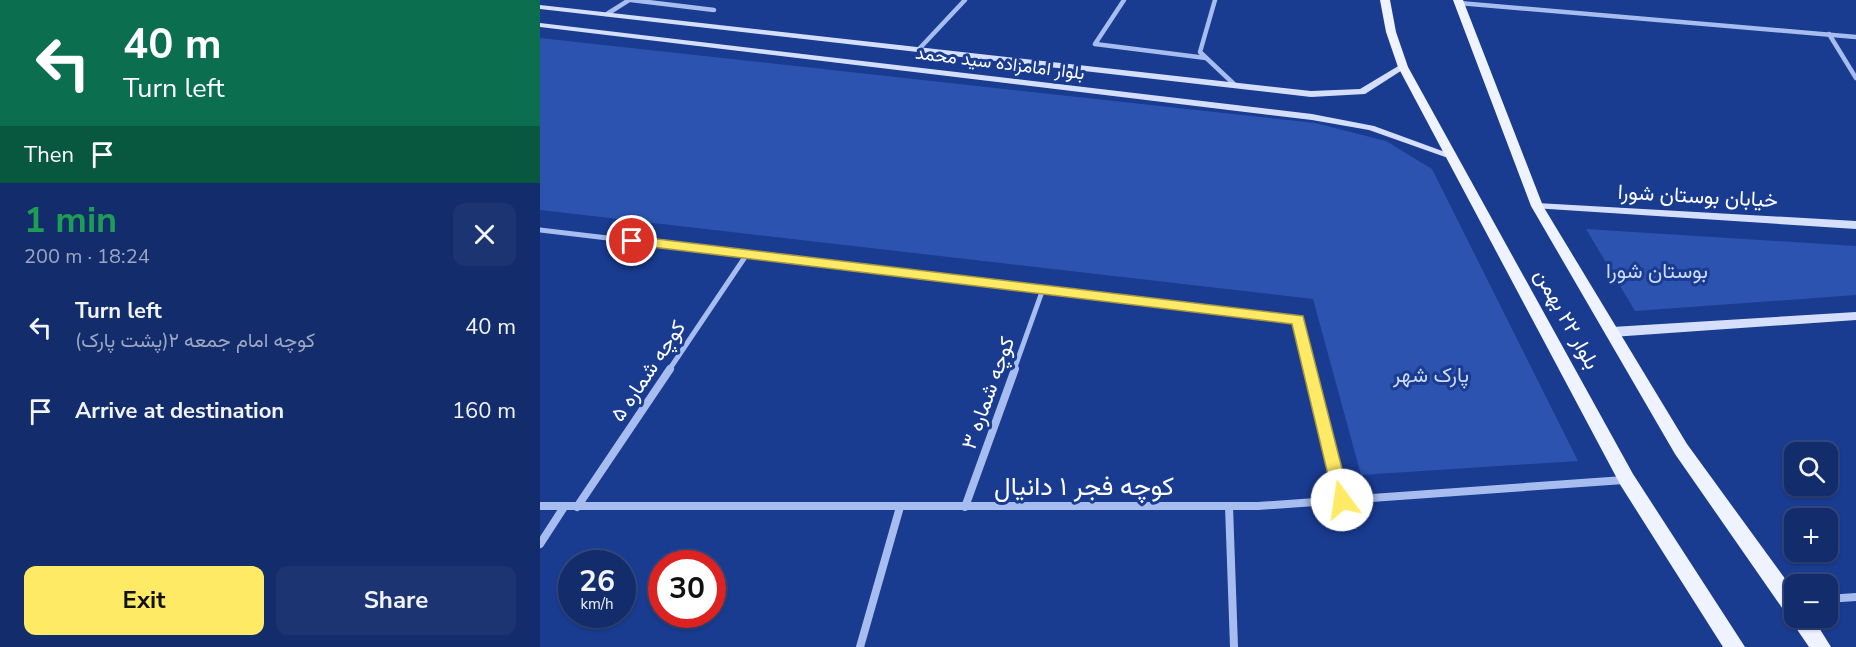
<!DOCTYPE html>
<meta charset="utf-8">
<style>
body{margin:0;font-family:"Nunito Sans",Vazirmatn,sans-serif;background:#1c3472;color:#f1f3f6;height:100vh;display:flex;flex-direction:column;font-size:22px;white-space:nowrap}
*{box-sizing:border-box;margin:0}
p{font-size:20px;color:#9da7c2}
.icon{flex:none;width:33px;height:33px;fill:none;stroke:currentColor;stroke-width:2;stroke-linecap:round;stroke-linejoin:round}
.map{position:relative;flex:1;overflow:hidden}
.side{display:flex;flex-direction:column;background:#132c6c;width:540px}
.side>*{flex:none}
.hud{background:#0b6e4f;color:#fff;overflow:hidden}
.buttons{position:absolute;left:1244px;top:442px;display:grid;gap:12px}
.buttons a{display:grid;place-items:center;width:54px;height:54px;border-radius:12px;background:#132c6c;box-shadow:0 2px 4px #0004,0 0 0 2px #32487f;font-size:30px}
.speed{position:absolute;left:18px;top:550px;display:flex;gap:12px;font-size:30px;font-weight:700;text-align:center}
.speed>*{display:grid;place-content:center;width:78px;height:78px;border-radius:50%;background:#132c6c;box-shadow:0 2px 4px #0004,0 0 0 2px #32487f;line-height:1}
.speed small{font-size:15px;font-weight:400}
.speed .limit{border:9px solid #d22;background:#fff;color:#111}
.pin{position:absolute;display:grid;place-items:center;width:51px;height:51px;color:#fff;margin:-26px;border:3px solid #fff;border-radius:50%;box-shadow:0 2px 6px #0007}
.me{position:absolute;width:66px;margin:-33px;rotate:346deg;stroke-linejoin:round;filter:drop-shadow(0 0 4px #0008)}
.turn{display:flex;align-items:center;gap:21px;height:126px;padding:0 24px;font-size:27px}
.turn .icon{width:78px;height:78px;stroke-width:2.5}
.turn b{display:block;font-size:42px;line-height:51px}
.then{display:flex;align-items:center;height:57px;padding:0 24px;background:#0003;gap:12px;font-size:22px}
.round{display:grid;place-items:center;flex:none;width:63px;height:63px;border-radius:12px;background:#1c3472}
.summary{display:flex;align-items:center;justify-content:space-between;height:102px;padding:0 24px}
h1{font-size:36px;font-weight:700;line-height:45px;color:#1e9e55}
.primary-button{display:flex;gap:12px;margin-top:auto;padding:12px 24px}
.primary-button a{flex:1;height:69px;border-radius:12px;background:#ffea65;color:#111;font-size:24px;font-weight:700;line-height:69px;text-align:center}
.primary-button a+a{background:#1c3472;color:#f1f3f6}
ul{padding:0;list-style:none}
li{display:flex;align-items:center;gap:18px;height:84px;padding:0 24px}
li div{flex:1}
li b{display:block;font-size:22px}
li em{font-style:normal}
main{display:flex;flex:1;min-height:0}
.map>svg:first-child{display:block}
.green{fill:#2c53af}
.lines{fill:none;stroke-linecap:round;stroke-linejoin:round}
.street-far2{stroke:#a7bdef;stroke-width:4.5}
.street-far1{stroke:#a7bdef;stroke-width:5}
.street{stroke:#a7bdef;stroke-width:8}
.secondary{fill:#d5dffb;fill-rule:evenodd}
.primary{fill:#eff3ff;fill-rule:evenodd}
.route{fill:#ffea65;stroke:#a69842;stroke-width:1.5}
.labels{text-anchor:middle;stroke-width:6;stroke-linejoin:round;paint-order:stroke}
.far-street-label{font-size:18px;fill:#fff;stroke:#193b90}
.street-label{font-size:21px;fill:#fff;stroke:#193b90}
.park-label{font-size:21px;fill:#cedbfb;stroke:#193b90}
.near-street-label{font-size:26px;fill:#fff;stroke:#193b90}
</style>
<main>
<section class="side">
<div class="hud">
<div class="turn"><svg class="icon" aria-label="left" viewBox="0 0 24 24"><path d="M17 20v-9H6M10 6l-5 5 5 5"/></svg><div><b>40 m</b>Turn left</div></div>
<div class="then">Then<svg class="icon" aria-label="arrive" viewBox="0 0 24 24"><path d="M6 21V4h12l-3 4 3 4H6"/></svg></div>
</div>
<div class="summary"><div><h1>1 min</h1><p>200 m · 18:24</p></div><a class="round"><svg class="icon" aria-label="close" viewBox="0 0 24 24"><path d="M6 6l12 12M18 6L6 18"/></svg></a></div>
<ul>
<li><svg class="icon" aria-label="left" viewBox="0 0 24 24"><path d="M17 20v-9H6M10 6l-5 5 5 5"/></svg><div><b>Turn left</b><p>کوچه امام جمعه ۲(پشت پارک)</p></div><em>40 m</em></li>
<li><svg class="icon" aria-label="arrive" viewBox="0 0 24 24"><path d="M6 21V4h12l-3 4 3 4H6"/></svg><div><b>Arrive at destination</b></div><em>160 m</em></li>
</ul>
<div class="primary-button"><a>Exit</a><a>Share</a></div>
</section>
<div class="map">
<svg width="1316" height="647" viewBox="0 0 1316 647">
<rect width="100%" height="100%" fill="#193b90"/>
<g class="green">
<polygon points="0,38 775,123 846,141 892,169 1038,461 821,475 773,299 0,210"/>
<polygon points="1046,229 1316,246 1316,295 1095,311"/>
</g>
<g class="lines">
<g class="street-far2">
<polyline points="91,0 174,10"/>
<polyline points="584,0 555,44 666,58"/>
<polyline points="675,0 660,52 695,85"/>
<polyline points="919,3 1316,37"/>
<polyline points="67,14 89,0"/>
<polyline points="1289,34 1316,78"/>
<polyline points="379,49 425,0"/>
</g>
<g class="street-far1">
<polyline points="0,230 758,320 770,370"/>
<polyline points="129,370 207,254"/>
<polyline points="474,370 503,289"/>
</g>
<g class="street">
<polyline points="770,369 802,500"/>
<polyline points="0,506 718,506 1084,480"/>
<polyline points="689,506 694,647"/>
<polyline points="37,507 130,369"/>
<polyline points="425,507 475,369"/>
<polyline points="0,544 24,507"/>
<polyline points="1287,599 1316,597"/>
<polyline points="320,647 360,507"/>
</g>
<g class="secondary">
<polygon points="0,5 771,91 820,89 860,65 867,67 825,94 771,97 0,9"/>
<polygon points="0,23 772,114 834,126 916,156 914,158 908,158 829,130 772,120 0,27"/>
<polygon points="997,203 1316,221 1316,229 993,208 992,206"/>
<polygon points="1316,312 1316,320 1072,337 1068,335 1066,332 1068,329 1072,327"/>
</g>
<g class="primary">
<polygon points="840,0 850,0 856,32 868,67 1093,474 1205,647 1183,647 1081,486 858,67 846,32"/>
<polygon points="913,0 923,0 1003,206 1147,444 1254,591 1254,618 1273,618 1291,647 1269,647 1254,625 1251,617 1247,615 1135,454 991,206"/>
</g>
</g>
<polygon class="route" points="92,236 763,316 810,500 808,505 802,508 796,505 794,500 752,324 87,244 87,238"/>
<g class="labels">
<g class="far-street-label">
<text transform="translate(460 63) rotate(7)" y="6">بلوار امامزاده سید محمد</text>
</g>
<g class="street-label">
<text transform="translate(1158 196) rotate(3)" y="7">خیابان بوستان شورا</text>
<text transform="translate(1027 319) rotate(61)" y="7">بلوار ۲۲ بهمن</text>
<text transform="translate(108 371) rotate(-56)" y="7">کوچه شماره ۵</text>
<text transform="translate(448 393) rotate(-70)" y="7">کوچه شماره ۳</text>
</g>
<g class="park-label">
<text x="1117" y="278">بوستان شورا</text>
<text x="891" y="382">پارک شهر</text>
</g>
<g class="near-street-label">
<text x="544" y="495">کوچه فجر ۱ دانیال</text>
</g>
</g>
</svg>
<div class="buttons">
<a><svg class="icon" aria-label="search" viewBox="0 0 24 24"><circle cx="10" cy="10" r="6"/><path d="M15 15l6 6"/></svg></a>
<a>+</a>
<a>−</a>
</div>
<div class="speed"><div>26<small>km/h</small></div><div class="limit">30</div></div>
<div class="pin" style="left:92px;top:241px;background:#d93025"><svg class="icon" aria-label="arrive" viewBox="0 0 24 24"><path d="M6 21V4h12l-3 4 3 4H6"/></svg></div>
<svg class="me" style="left:802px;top:500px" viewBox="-20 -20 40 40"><circle r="19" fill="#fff"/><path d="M0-13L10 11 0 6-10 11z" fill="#ffea65"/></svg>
</div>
</main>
